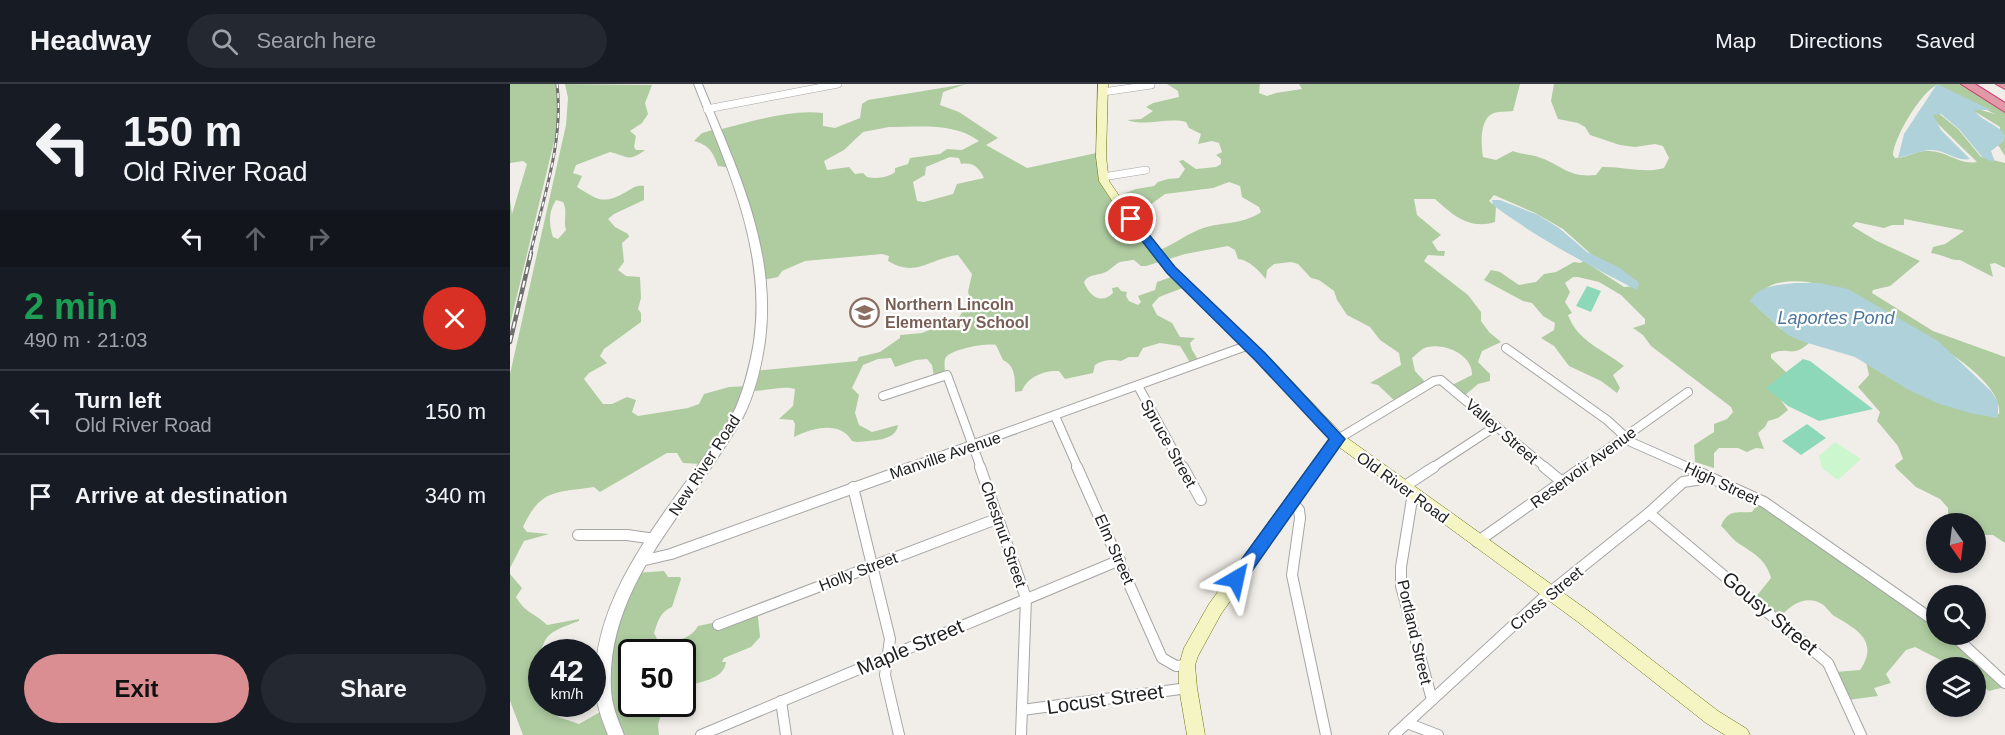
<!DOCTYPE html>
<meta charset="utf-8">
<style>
body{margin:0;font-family:Helvetica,sans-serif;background:#242831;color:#f1f3f6;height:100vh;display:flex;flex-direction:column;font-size:22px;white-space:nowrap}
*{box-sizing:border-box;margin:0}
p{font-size:20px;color:#9ea1a6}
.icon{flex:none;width:33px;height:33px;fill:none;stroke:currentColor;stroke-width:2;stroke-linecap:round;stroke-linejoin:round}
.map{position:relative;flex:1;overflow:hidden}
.details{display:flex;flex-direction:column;background:#171b24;width:510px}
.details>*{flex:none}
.banner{background:#171b24;color:#f1f3f6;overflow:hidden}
.needle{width:39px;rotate:166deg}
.controls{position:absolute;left:1416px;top:429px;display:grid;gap:12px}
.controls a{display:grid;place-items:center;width:60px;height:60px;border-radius:50%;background:#171b24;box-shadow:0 3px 9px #0003;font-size:30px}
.speed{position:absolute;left:18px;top:555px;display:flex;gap:12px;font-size:30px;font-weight:700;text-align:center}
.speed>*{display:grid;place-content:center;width:78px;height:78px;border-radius:50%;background:#171b24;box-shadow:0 3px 9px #0003;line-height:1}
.speed small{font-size:15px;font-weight:400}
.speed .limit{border:3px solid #111;border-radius:9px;background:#fff;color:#111}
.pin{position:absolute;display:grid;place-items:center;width:51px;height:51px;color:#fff;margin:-26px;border:3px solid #fff;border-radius:50%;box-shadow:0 2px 6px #0007}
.me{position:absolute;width:66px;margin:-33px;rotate:36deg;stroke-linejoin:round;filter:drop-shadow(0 0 4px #0008)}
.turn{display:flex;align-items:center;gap:21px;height:126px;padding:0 24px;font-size:27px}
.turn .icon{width:78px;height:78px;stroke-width:2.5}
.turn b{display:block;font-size:42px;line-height:51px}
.lanes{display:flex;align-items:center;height:57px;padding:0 24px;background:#0003;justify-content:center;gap:30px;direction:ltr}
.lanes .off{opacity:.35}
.round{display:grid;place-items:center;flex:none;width:63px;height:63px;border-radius:32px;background:#242831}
.overview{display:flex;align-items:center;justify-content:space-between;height:102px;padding:0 24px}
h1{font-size:36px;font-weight:800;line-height:45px;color:#1e9e55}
.cta{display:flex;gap:12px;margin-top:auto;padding:12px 24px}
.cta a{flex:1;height:69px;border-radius:36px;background:#db8e91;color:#111;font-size:24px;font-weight:800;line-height:69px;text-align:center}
.cta a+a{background:#242831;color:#f1f3f6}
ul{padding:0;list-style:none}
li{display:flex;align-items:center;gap:18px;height:84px;padding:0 24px;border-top:2px solid #363941}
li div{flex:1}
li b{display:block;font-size:22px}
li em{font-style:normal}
header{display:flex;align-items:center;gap:36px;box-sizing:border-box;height:84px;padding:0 30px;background:#171b24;border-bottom:2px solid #363941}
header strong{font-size:28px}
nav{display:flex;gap:33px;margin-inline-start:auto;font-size:21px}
.search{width:420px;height:54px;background:#242831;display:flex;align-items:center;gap:15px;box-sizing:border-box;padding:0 21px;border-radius:33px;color:#9ea1a6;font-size:22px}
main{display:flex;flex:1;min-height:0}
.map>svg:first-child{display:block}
.forest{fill:#afcca1;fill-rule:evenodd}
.park{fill:#cbf6ce}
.pitch{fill:#8ed8ba}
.water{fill:#aed1da}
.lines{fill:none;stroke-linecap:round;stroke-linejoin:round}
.minor-far2-casing{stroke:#a5a5a5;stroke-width:8}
.minor-far1-casing{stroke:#a5a5a5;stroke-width:10}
.minor-casing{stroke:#a5a5a5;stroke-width:12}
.tertiary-casing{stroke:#a5a5a5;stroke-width:2}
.secondary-casing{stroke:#6a720f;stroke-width:1}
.motorway-casing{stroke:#cd386e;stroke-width:2}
.minor-far2{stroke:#fff;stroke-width:7}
.minor-far1{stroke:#fff;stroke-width:8}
.minor{stroke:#fff;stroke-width:10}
.tertiary{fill:#fff;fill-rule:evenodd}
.secondary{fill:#f4f5c3;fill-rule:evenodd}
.motorway{fill:#e198a7;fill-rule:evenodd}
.rail-far1-casing{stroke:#6f6f6f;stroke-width:3}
.rail-casing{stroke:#6f6f6f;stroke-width:4.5}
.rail-far1{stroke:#fff;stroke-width:1.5;stroke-dasharray:5;stroke-linecap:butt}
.rail{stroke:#fff;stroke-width:2;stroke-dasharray:7;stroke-linecap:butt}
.route{fill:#1a73e8;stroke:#114b97;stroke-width:1.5}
.labels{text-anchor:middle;stroke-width:4.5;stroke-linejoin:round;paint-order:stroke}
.education-label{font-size:16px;font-weight:bold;fill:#785e54;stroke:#fff;text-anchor:start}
.street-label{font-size:16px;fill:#212121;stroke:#fff}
.water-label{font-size:18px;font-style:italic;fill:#4e769b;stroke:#fff}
.near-street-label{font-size:20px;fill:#212121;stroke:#fff}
</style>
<header>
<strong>Headway</strong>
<div class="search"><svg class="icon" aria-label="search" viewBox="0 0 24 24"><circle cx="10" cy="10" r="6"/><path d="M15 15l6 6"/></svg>Search here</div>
<nav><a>Map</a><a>Directions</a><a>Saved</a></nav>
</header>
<main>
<section class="details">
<div class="banner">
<div class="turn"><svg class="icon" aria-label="left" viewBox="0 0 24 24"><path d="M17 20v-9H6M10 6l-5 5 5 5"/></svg><div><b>150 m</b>Old River Road</div></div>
<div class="lanes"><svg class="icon" aria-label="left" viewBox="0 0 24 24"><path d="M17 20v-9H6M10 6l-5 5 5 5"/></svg><svg class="icon off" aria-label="ahead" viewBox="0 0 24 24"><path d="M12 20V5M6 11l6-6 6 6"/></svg><svg class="icon off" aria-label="right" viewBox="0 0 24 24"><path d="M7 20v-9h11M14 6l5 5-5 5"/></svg></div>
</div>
<div class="overview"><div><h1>2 min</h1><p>490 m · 21:03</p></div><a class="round" style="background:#d93025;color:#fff"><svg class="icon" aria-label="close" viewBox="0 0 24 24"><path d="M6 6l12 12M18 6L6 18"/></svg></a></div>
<ul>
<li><svg class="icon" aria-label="left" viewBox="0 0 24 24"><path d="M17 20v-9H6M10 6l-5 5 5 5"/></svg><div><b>Turn left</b><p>Old River Road</p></div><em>150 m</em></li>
<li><svg class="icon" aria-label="arrive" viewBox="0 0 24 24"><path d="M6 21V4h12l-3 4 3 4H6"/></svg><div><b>Arrive at destination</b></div><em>340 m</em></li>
</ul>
<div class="cta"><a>Exit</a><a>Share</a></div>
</section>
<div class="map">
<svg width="1495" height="651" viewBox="0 0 1495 651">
<rect width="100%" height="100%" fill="#f1eee9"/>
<g class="forest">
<polygon points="0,0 46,0 48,14 48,41 0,241 0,115 2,130 17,80 13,77 0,79"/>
<path d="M55,0L142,1L135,19L138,30L132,39L120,47L126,52L124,63L126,66H135C118,79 118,72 100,68L66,81L63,89L72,92L67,103C88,116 93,121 116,108C123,104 126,101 134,102V116L104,130L98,135L105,143L118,150L119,153L112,159L114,178L108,186L116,192L130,193L131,214L128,225L131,229V238L94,265L90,272L97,279L79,289L74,295L93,320H102L117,313L126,316L122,328L128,332L178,324L189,320L194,310L219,303L238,302L244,287L347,277L349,273L370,268L390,254V251L412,249L450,232L460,214L458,208L462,190L448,171C418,175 407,194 378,177L379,172L372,170L295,177L272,187L268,193L253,196L221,84L208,82C203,68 199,61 184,57L192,49L206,45L208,46C242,38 278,25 313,29V42L325,44L350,34L352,20L358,16L456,0L433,8L430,21L449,28L488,54L476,61L517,84L591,68L593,88L605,113L626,105L644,102L648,98L658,95L669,94L675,85L669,77L673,76L686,85L706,83L711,80V75L706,71L712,68L709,59L702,57L688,60L691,50L679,44L676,38C657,33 636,43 617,36L631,35L643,27L636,23L643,19L669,13L668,7L657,0H750L749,9L757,12L766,9L792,5L789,0H1010L1003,27C997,28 990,27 984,29C969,34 971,61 973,73L986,76L1003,67C1012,71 1022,70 1031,74C1053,82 1059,94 1086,91L1092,83C1113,82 1134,90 1154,84L1159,74L1153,62L1145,60L1125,63L1110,61L1080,51L1075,43L1068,39L1048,35L1041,17L1044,0H1451L1495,28V72L1488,61L1490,43L1464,27V24L1485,30L1427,1C1411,8 1384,53 1383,71L1385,74C1397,74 1405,67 1417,67C1436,66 1448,81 1467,78L1428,40L1419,28H1427L1448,45L1471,73L1495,79V184L1485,179L1480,180L1483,193L1450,176C1442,177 1431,170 1421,169L1423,163L1435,160L1454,147L1451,146L1394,135V141H1382L1374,144L1346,138L1342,142L1365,156L1410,177L1380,202L1363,206L1362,209L1423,247L1495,273V459L1483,451H1466V440L1438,439V424L1430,415L1406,403L1386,384L1385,381L1393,375L1388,362L1367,337L1370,328L1348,303L1359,291L1356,278C1388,305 1444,318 1484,332L1489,330C1495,289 1384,236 1354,221C1341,215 1326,204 1312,201C1298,197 1276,195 1262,201C1253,204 1250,215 1247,223L1271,245L1300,258C1281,276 1279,261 1261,270V274L1278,290L1263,305L1278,326L1268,334L1258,337L1255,343L1248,349L1254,365L1246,364L1237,368L1228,364H1209L1204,369V384L1185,378L1184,361L1204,348V340L1217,335L1223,328L1221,323L1141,262L1133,251L1123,244L1135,240V235L1111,211L1089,198L1068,193H1063L1055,199L1060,208L1055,218L1062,229L1058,231C1068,258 1093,265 1114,282L1103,291L1110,304L1107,309L1091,297L1059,282L1044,262L1031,254L1044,246L1045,239L1033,232L1022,219L1013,217L974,196L981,186L990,188L1009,201L1026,198L1034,190L1046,188L1064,178L1070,179L1074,177L1114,203L1125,202L1127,197L1091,179L1053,145L1025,129L984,111L979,117L986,123L985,138C959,146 943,131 925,115H904L907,131L931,151L922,158L928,167H935L934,172L918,171L914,177L958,211L971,228V237L979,248L991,258L972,267L968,278L980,290V297L968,300L954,312L942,301L962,291C963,271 935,259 918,263C912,264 907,270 902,274L905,287L917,300L886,318L868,301L860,299L891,281L889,269L870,256L860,243L837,231L827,216L824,207L809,196L801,194L788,180L781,178L764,180L757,186L756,195C749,187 740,176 728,175L725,166L718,162L675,170L636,182H631L624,176C606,178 611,177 599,186C590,193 580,188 574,198C579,212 591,221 603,209L602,204L608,203L611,207L617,208L616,212L619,217L628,221L631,218L628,212L645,206L647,198L664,192L678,202L649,213L642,221L647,231L662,239L670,253L685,254L680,259L682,266L689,277L681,280L670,262L650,259L633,264L628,273H619L611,277C602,275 592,276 585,281L583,289L555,295L549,287C534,286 517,293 512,307L505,308C505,296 506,282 493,276L486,261C477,259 439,265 435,275C434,279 435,286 435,290L424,293L422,281L417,275L406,276L385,283L381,274L368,275L353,281L342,304L349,311L345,329L349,341L362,348L388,341C386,358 361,356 347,358L342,357C330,336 302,344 284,353L285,340L283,336L269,335L283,322L285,305C273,301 252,308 238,307L225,335L191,380L173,379L167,369H157L90,408L84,403C46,409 31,404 13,443L17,448L39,450L14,457L0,484V290L56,41L58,14ZM379,43C409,43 444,38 469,57L452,66L437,65L430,70L400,74L398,80L385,84V88C377,94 366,95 357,93L353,89L345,90L339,83L317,86L314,77L334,66L353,48ZM440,73L449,74L451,80C464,78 469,84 474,94L447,100L443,110L414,118L407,117L403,98L415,91L416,83ZM719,98L730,102L732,113L749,123L751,128C731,142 709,137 688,146C674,152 661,162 647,167L620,131L632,127L655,110L703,104ZM46,116L53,118C58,127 53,136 56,146L48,155L43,153C39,140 38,128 46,116Z"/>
<path d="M1254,411L1426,536V550L1443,551L1495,603L1479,607L1466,597V584L1444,583L1405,563L1396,566L1376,590L1381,599L1364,604L1368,612L1338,616L1325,588L1350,586C1369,558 1348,546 1326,533C1320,530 1317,523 1312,520C1296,511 1282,520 1271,532L1245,514L1261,494C1256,475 1243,469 1228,459C1222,455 1217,447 1211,442C1218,425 1227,429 1242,428Z"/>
<path d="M154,487L158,493H170L171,495L162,523C150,528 148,537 144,549L148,557C162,560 181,555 188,542L216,536L247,523L250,553L241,563L214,574L212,578H216C214,596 187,599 173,602L172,568H122V620H154L148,641L149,651H13L0,617V490L12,504L6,513C15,529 25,529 37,541L69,535V537C33,550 34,551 27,588L31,595L32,620L45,624L48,633L69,640L97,624L95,570L126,489Z"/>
</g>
<polygon class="park" points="1325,358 1351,375 1328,396 1312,384 1309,372"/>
<g class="pitch">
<polygon points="1077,202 1091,207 1081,228 1066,222"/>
<polygon points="1293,275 1300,277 1363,325 1309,337 1278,322 1256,304"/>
<polygon points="1297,340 1316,354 1291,371 1272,357"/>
</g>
<g class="water">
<path d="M1427,0L1481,26H1464C1472,38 1489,40 1495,52L1494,57L1481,67L1485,78L1473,74L1449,45L1431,30L1423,31L1431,46L1460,75C1446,78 1436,66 1422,66C1411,66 1398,72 1388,74L1394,50Z"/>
<path d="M982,116H990L1028,131L1049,144L1077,168L1110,184L1129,199L1127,206C1078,181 1027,154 983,121Z"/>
<path d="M1285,199H1310L1338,205L1428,257L1481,307L1488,318V334L1460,329L1427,319L1397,305L1345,273L1291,257L1278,251L1240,217C1249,201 1268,201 1285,199Z"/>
</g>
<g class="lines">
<defs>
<g id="minor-far2">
<polyline points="593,8 641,1"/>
<polyline points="197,25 328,0"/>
<polyline points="593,93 636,86"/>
</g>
<g id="minor-far1">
<polyline points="996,264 1097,336 1121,358 1180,384"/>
<polyline points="628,302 673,384"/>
<polyline points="373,312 437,291 471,384"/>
<polyline points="545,332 568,384"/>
<polyline points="828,355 924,297 931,296 1036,384"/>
<polyline points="398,384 739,261"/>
<polyline points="922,384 986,342"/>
<polyline points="1071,384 1178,308"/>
</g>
<g id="minor">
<polyline points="470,383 516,514 511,651"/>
<polyline points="567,383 652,574 666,582 677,581"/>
<polyline points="673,383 691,416"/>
<polyline points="1034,383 1052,398"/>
<polyline points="1177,383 1254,418 1426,538"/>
<polyline points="895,402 924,383"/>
<polyline points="343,403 380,555 375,591 389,651"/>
<polyline points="903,409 891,483 891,502 922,616"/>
<polyline points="783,419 789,426 790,434 782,491 816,651"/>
<polyline points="1139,429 1318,579 1351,651"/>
<polyline points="68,451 117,451 145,455"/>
<polyline points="967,458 1073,383"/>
<polyline points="131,477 161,470 402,383"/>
<polyline points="208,541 489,434"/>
<polyline points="1442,550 1495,599"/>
<polyline points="271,617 276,651"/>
<polyline points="512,626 678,604"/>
<polyline points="897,639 928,651"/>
<polyline points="191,651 610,476"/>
<polyline points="884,651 1033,514 1139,429 1173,398 1198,394"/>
</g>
<path id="tertiary" d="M184,0H192C226,83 267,164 255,257C251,284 245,310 232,335C225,348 216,360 208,373C162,444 97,513 101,603C101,620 108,636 114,651H98C92,636 86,619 85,603C83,519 140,449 186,384C200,365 216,345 226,323C235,302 240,280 244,258C257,165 217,83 184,0Z"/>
<polygon id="secondary" points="588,0 598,0 596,73 599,97 616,122 665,183 755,269 833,351 1080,528 1208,627 1237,645 1240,651 1215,651 1196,639 1068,538 829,363 711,530 688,572 685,581 687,604 695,651 677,651 669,604 669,581 674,564 699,520 819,355 745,275 657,189 608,126 589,97 586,73"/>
<g id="motorway">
<polygon points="1451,0 1465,0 1495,19 1495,28"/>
<polygon points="1486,0 1495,0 1495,5"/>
</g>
</defs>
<use href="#minor-far2" class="minor-far2-casing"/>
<use href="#minor-far1" class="minor-far1-casing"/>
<use href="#minor" class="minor-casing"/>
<use href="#tertiary" class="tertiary-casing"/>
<use href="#secondary" class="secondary-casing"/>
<use href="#motorway" class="motorway-casing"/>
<use href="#minor-far2" class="minor-far2"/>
<use href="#minor-far1" class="minor-far1"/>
<use href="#minor" class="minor"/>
<use href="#tertiary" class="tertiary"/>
<use href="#secondary" class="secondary"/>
<use href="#motorway" class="motorway"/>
<defs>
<path id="rail-far1" d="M20,171C33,115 54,57 47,0"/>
<polyline id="rail" points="0,258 21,169"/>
</defs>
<use href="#rail-far1" class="rail-far1-casing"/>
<use href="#rail" class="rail-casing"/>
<use href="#rail-far1" class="rail-far1"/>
<use href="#rail" class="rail"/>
</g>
<polygon class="route" points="621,132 625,133 665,183 755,269 835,355 732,501 726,503 721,501 718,495 721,490 819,355 745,276 657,189 615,135"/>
<defs>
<symbol id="school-ring" viewBox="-11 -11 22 22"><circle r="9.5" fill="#fff" stroke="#8d6e63" stroke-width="1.5"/><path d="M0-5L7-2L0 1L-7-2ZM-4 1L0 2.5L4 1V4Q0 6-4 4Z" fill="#8d6e63"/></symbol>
</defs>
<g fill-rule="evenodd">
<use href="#school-ring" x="338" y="212" width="33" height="33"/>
</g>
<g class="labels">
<g class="education-label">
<text x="375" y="226">Northern Lincoln<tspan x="375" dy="18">Elementary School</tspan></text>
</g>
<g class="street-label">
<text transform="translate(992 347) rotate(41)" y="6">Valley Street</text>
<text transform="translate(659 359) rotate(61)" y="6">Spruce Street</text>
<text transform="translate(435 371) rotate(-19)" y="6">Manville Avenue</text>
<text transform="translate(194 381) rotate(-57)" y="6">New River Road</text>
<text transform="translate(1073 383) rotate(-36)" y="6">Reservoir Avenue</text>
<text transform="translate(1212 399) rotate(25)" y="6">High Street</text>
<text transform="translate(893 403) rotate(36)" y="6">Old River Road</text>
<text transform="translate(494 450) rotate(71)" y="6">Chestnut Street</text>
<text transform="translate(605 465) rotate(66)" y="6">Elm Street</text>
<text transform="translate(348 487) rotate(-21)" y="6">Holly Street</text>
<text transform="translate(1036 514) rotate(-40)" y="6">Cross Street</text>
<text transform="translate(905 548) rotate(77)" y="6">Portland Street</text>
</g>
<g class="water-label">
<text x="1326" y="240">Laportes Pond</text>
</g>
<g class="near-street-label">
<text transform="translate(1260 529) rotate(40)" y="7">Gousy Street</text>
<text transform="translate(400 563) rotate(-23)" y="7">Maple Street</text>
<text transform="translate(595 615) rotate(-8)" y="7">Locust Street</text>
</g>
</g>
</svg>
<div class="controls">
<a><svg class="needle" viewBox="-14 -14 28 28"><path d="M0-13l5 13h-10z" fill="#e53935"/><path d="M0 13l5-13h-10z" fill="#9ea1a6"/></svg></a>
<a><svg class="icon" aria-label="search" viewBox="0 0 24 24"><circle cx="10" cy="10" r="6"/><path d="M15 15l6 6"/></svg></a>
<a><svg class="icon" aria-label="layers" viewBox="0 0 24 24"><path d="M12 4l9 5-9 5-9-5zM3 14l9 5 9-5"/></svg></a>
</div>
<div class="speed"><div>42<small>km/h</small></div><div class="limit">50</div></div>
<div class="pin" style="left:621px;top:135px;background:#d93025"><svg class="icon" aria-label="arrive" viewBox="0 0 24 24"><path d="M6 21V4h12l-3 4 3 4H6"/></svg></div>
<svg class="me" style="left:726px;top:495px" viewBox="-20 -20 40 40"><path d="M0-17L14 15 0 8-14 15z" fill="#1a73e8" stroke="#fff" stroke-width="4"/></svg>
</div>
</main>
